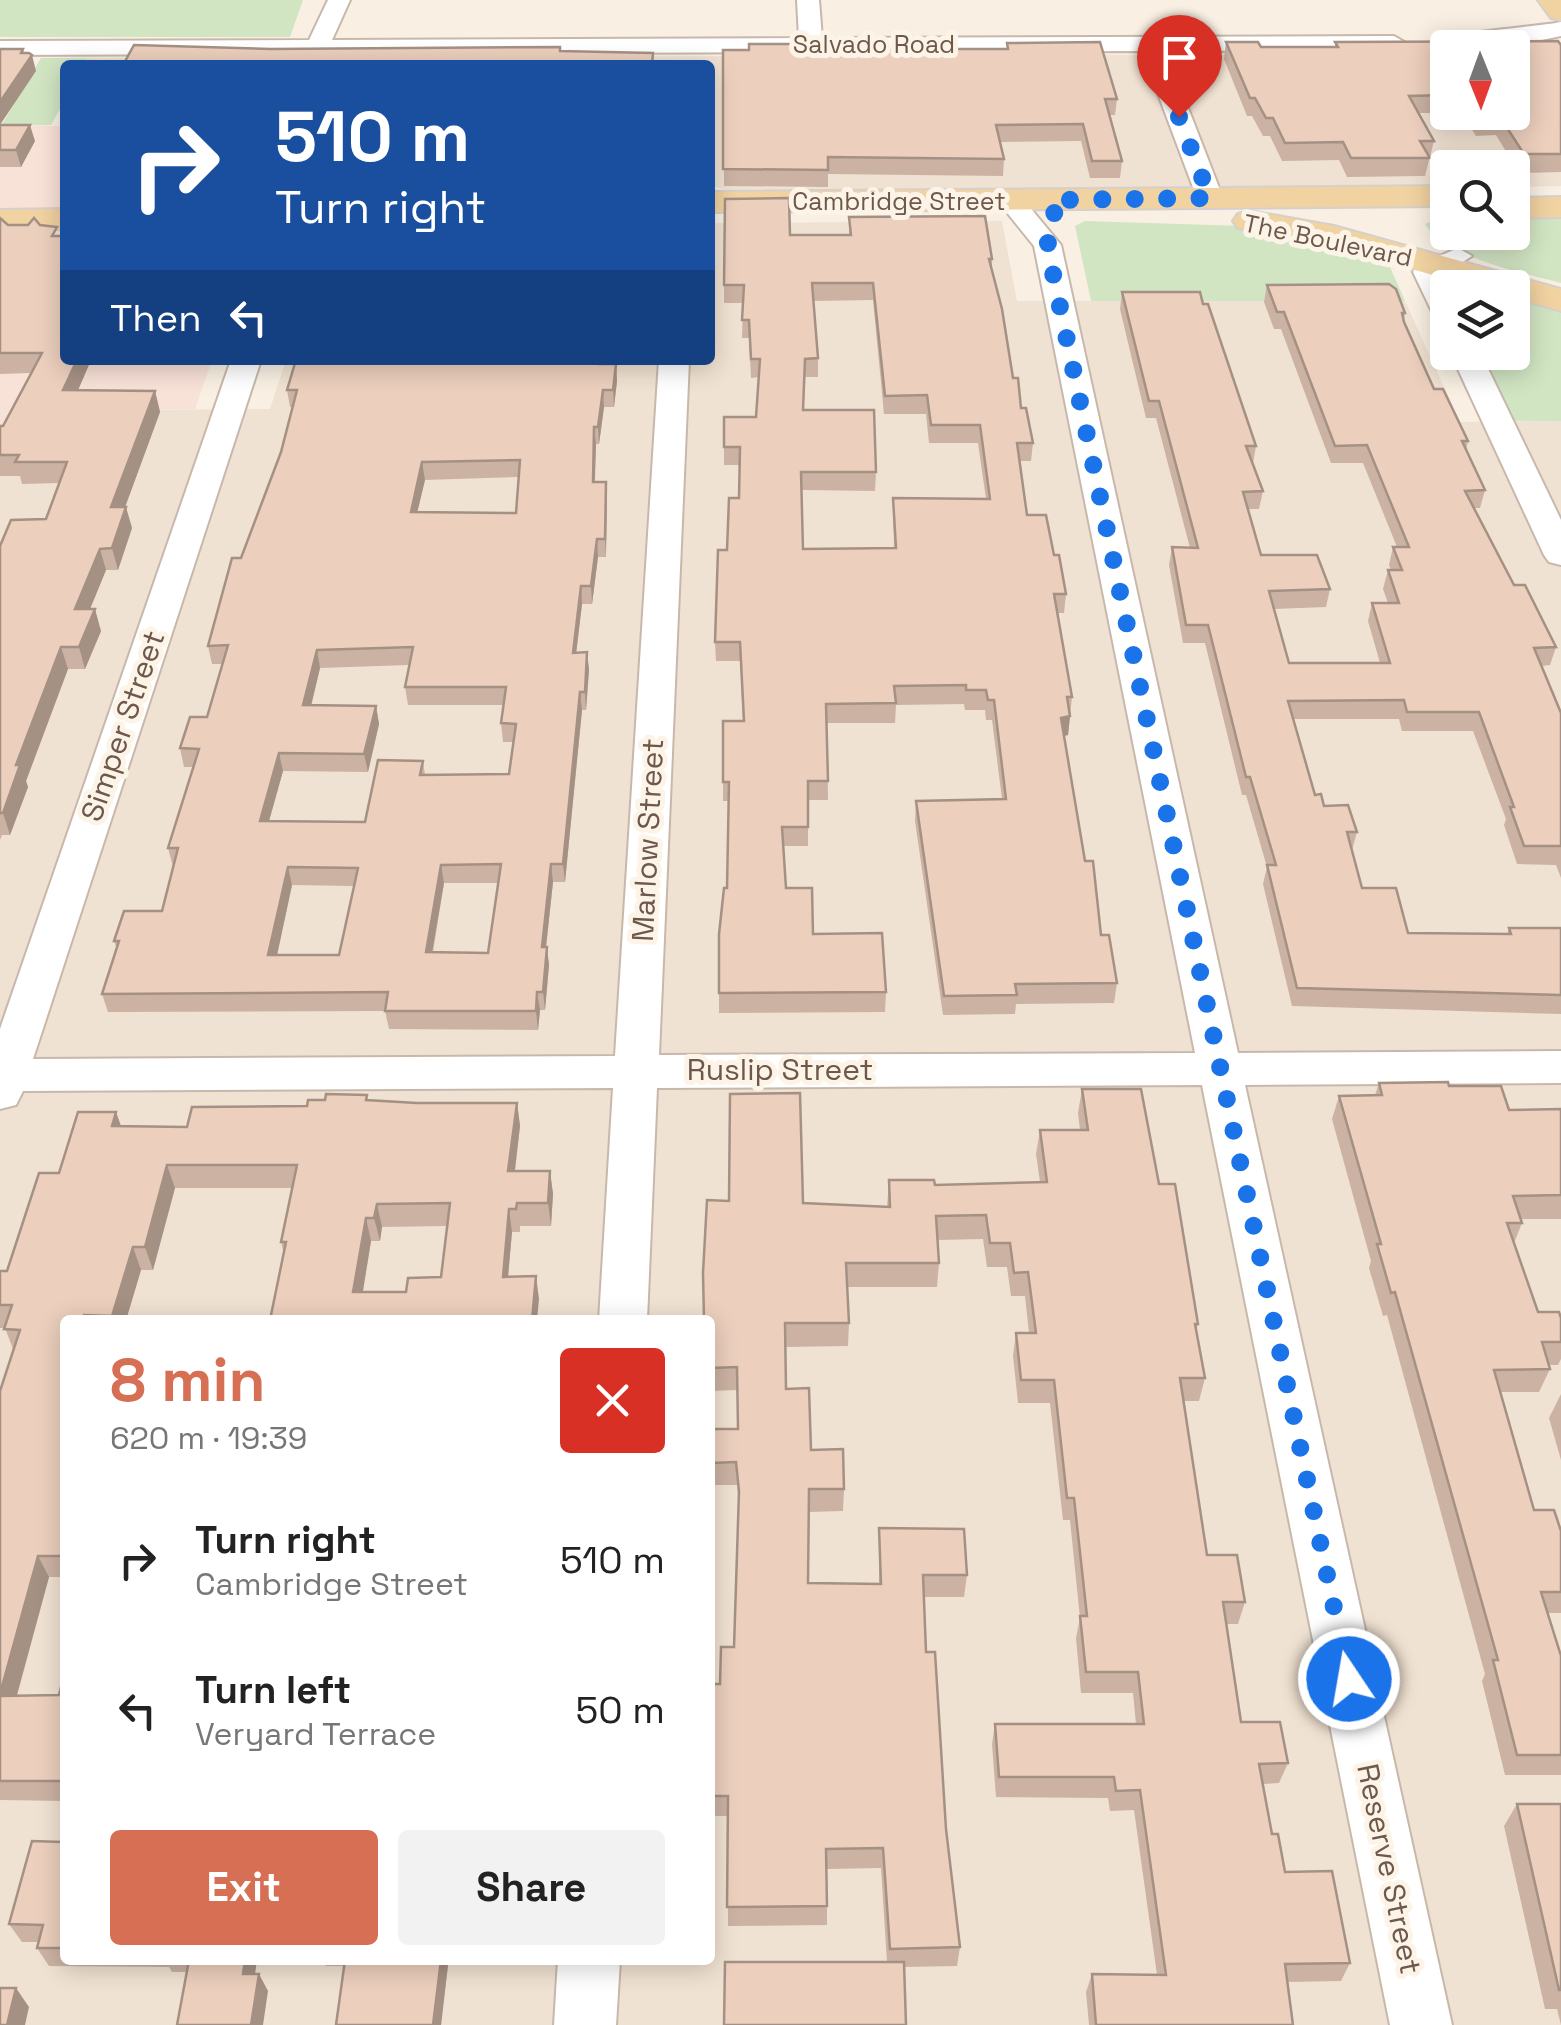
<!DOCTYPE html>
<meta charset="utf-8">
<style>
body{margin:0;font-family:"Space Grotesk",sans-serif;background:#f2f2f2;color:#222;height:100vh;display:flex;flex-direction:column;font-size:38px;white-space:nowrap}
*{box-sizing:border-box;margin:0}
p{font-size:32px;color:#767676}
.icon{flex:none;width:55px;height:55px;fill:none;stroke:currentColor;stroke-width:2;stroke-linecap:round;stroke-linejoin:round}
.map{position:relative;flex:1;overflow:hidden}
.side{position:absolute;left:60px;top:1315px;width:655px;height:650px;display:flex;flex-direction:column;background:#fff;border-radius:10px;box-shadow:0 5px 25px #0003}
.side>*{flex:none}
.hud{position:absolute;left:60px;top:60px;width:655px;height:305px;border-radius:10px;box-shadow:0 5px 25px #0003;background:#1a4fa0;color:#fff;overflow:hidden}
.needle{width:65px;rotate:179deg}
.buttons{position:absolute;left:1430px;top:30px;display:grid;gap:20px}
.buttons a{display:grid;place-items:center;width:100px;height:100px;border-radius:10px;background:#fff;box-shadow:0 5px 25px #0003;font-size:50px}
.pin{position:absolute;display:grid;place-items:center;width:85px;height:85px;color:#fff;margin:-102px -42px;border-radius:50% 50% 50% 0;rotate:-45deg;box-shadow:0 0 10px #0007}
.pin .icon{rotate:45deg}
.me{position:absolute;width:110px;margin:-55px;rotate:348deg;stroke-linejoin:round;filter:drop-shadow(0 0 8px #0008)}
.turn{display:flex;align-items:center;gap:35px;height:210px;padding:0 50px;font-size:45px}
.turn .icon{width:130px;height:130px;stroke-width:2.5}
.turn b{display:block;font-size:70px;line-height:85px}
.then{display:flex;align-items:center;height:95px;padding:0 50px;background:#0003;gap:20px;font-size:38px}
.round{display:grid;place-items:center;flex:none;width:105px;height:105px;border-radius:10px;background:#f2f2f2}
.summary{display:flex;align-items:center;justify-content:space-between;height:170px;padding:0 50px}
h1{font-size:60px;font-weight:800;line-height:75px;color:#d76f54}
.primary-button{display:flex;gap:20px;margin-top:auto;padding:20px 50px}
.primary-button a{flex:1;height:115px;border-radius:10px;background:#d76f54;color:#fff;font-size:40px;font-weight:800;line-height:115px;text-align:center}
.primary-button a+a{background:#f2f2f2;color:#222}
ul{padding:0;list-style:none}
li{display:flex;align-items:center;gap:30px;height:150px;padding:0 50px}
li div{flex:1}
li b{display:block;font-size:38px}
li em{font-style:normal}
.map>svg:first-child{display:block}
.residential{fill:#f0e2d2;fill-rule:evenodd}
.commercial{fill:#f8e1d7}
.green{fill:#d1e5c3}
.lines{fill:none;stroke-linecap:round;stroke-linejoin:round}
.minor-casing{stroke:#c8b8ab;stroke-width:4}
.major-casing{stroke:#d6d0cd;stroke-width:4}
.minor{fill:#fff;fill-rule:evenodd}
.major{fill:#f1d2a1;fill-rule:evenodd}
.wall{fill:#cbb2a3;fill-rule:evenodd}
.shaded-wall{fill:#a59184}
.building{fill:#eccfbd;stroke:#a59184;stroke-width:2.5;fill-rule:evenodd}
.route{stroke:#1a73e8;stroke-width:18;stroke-dasharray:0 32.4}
.labels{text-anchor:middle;stroke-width:10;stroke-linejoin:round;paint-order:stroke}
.far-street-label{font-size:25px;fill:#6e574c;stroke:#fdf4e8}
.street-label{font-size:30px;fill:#6e574c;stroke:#fdf4e8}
</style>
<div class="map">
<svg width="1561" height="2025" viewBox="0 0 1561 2025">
<rect width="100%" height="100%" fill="#f9f0e3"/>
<g class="residential">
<polygon points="1447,54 1448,112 1512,112 1561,58 1561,186 1513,187 1512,168 1448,168 1447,187 737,193 710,185 710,65 83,65 87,58"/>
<path d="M1002,221L1017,301H1405L1460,422L1561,421V2025H0V438L13,411L270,409L286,360H710V223ZM65,1320H710V1960H65Z"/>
</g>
<polygon class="commercial" points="0,126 65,126 65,360 212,360 195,409 13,411 0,438"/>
<g class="green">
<polygon points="0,0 303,0 290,37 0,37"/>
<polygon points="41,58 87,58 84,65 65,65 65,100 51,125 1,126"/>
<path d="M1561,212V283C1524,273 1446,258 1425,224L1447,214L1448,232H1512L1513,213Z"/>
<polygon points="1085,221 1243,226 1387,260 1405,301 1091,301 1075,226"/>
<polygon points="1513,294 1561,308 1561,421 1511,421 1478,353 1512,352"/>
</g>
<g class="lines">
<defs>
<g id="minor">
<polygon points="328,0 350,0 332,40 799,38 797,0 819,0 822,38 1394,36 1406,43 1394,50 1166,51 1223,198 1210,206 1197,198 1142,51 0,55 0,41 309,40"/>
<path d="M1561,22V36L1523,44L1448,49L1437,42C1447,32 1538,27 1561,22Z"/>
<polygon points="1018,202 1027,204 1061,245 1238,1053 1561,1051 1561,1083 1245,1085 1452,2025 1390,2025 1202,1085 657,1088 647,1320 599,1320 613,1088 23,1091 16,1105 0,1109 0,1029 231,360 261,360 33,1059 615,1056 659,360 689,360 659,1055 1195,1053 1034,246 1005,210"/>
<polygon points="1458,248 1472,256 1442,275 1448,288 1448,325 1438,322 1434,316 1413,272 1417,266"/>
<polygon points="1450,352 1480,352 1561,520 1561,565 1549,562 1544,555"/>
<polygon points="558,1960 620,1960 616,2025 554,2025"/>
</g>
<g id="major">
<polygon points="1538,0 1561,0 1561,20 1551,18"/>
<polygon points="1448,186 1448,206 710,212 710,192"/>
<polygon points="1561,197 1561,217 1512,218 1512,198"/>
<polygon points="65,209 65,229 0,230 0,210"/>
<polygon points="1250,211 1334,226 1561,289 1561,311 1512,297 1512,288 1478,288 1318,242 1238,228 1233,221 1238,214"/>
</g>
</defs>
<use href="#minor" class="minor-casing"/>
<use href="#major" class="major-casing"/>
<use href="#minor" class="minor"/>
<use href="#major" class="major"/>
</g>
<g class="wall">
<path d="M1226,42L1261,47H1335V42L1561,45V172L1519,173L1496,135L1476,136L1462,113H1419L1434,141L1425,176L1347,177L1339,160L1282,161L1270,136H1263L1252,116H1247L1224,59ZM1448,48L1512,112H1448Z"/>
<polygon points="1007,43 1117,99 1115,115 1109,115 1122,161 1120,178 1090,178 1081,141 1000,142 1004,159 1003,176 828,174 828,187 724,186 723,50 1007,49"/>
<polygon points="0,125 35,141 21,167 0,167"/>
<path d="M849,217L992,259V269L1013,378L1033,443L1031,461H1020L1027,515L1054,555L1066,594L1064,613H1058L1072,697L1068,735L1064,736L1085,861L1101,935L1117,983L1114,1003L1016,1004L1015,1014L943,1015L915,821L916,801L1002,799L992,720H986L985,710H965L964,704L896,705L895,723H827L828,800H808V846H784L786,888L813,934L886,992L885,1012L719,1013V993L727,888L729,801H723V721H743L740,661H716L715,642L727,550L739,498V465H724V447L756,417L759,377L751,378L749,338H742L743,303H724V285L790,235H849ZM873,300L884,414H926L929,443H978L986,499L893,498L894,548L803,549L802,490L875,491L876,472L804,410V377H818V358L814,301Z"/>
<polygon points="0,218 65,360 91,360 78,390 155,391 160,412 125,507 132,528 118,570 106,570 90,609 101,631 85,669 68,669 26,781 28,787 10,835 2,835 0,840 0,546 46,519 59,483 22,484 20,476 0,476 0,426 3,426 31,373 0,374"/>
<polygon points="1267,285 1405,313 1404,320 1434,389 1468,441 1466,450 1485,490 1480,508 1474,508 1514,585 1556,647 1550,665 1541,666 1561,713 1561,878 1556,865 1517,864 1504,825 1506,819 1473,731 1402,731 1399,719 1293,719 1315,795 1324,806 1357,832 1352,850 1362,888 1408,933 1507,934 1509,928 1561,928 1561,1014 1292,1006 1263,884 1267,867 1246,795 1242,795 1205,643 1183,643 1169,565 1172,547 1190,548 1156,418 1146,418 1120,309 1122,292 1203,304 1256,446 1253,463 1263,491 1259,509 1248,509 1261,555 1330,589 1326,607 1274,609 1289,663 1380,663 1368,621 1372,603 1388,603 1383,589 1388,570 1391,570 1389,565 1393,547 1397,547 1363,463 1331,463 1281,329 1274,329 1264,302"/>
<path d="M296,360H601V364H616L617,381L614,407H604L599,444H596L595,482H606V557H598L592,604H582L576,653L587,652L589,670L586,710H582L565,882H553L546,947L549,965L545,1010H540L538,1030L389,1029L385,1011L108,1012L102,994L117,949L114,941L162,911L173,867L168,848L194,767H184L180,748L207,717L223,664H212L208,646L281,452L292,407H290L287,390ZM519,477L516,513L417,512L425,480ZM409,665L405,687L408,705H503L501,723L503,742H513L509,774L425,775L423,761L365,822L269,821L283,771L368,772L379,724L376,706L311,705L320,668ZM444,883H498L488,953L433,952ZM292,885L354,886L339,955H277Z"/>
<polygon points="1379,1083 1449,1086 1509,1110 1561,1109 1561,1219 1521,1219 1522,1223 1514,1243 1538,1312 1561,1318 1561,1359 1558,1365 1549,1365 1550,1369 1539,1392 1501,1392 1534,1510 1561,1531 1561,1613 1547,1613 1561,1656 1561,1775 1505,1775 1482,1681 1485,1674 1387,1315 1383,1316 1369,1268 1371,1261 1332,1119 1339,1096 1375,1095"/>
<polygon points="1082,1089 1159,1184 1198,1324 1196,1332 1205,1378 1199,1401 1184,1401 1207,1555 1245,1602 1238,1624 1226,1624 1241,1722 1288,1763 1279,1783 1263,1784 1272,1834 1285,1872 1350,1963 1341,1981 1287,1982 1293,2025 1089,2025 1086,1992 1092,1974 1157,1975 1134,1810 1110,1811 1108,1798 996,1797 992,1744 995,1724 1136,1724 1133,1693 1081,1693 1076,1638 1080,1618 1070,1520 1063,1520 1050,1403 1018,1403 1013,1356 1016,1333 1029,1333 1025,1296 1011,1296 1007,1267 987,1267 983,1239 938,1240 939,1263 937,1287 847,1287 849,1323 848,1346 785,1347 786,1389 811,1450 844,1489 843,1511 809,1512 808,1583 879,1584 879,1528 967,1575 964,1597 924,1597 926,1652 960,1947 957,1966 904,1967 887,1962 881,1868 827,1869 827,1925 728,1926 728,1816 710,1816 710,1684 720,1684 734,1647 739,1503 737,1485 710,1485 710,1429 738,1429 738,1390 710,1391 710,1320 887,1207 889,1180 935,1185 1040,1182 1036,1154 1040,1130 1080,1130 1078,1113"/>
<path d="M367,1095L368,1100L417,1103H517L520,1126L515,1171H550L553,1194L551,1226H520V1232H512L508,1277L539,1299L270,1320L284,1254L281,1242L292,1188H175L153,1270H141L126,1320H65V1577H49L17,1696L59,1695L65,1671V1801L0,1800V1391L13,1349L5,1328H0V1271H7L59,1173L116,1112L121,1126L187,1127L307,1106L325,1100ZM447,1226L441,1277L406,1292H363L371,1241H380L382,1227Z"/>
<polygon points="1561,1394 1561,1460 1549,1418"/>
<polygon points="1517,1804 1561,1804 1561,2025 1557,2009 1545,2009 1504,1826"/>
<polygon points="65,1832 65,1960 257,1960 255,1974 268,1991 187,1972 172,1972 169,1967 49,1966 37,1948 38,1942 22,1942 9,1924 63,1842"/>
<polygon points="324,1960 484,1960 484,1965 448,1965 441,2025 336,2025 344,1966 326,1966"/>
</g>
<g class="shaded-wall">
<polygon points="23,49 26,63 32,55 36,71 0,125 0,102"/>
<polygon points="30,125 35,141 21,167 16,150"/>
<polygon points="77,360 91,360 69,411 63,390"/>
<polygon points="616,364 617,381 614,407 613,390"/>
<polygon points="603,390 604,407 599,444 598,427"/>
<polygon points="155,391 160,412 117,529 111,507"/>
<polygon points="594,427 596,444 594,499 593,482"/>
<polygon points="422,462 425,480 413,530 411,512"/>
<polygon points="606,482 607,499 606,557 605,539"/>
<polygon points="126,507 132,528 118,570 112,548"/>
<polygon points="597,539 598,557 592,604 591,586"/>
<polygon points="100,549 106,570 81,631 75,609"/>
<polygon points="581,586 582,604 574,671 573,653"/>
<polygon points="95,609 101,631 85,669 79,647"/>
<polygon points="61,647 68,669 26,781 28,787 10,835 3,813 16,765"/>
<polygon points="317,650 320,668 307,723 303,705"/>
<polygon points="587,652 589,670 586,710 585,692"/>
<polygon points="580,692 582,710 565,882 563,864"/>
<polygon points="376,706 379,724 368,772 364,754"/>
<polygon points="1070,716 1068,735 1058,737 1061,718"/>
<polygon points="279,753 283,771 264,839 260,821"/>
<polygon points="551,864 553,882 544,965 542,947"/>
<polygon points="441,865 444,883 429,970 426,952"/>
<polygon points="288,867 292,885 273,974 268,955"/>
<polygon points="547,947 549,965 545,1010 543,992"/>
<polygon points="537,992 540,1010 538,1030 536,1011"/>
<polygon points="517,1103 520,1126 512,1194 508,1171"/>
<polygon points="116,1112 124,1135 112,1126"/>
<polygon points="167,1165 175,1188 153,1270 145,1247"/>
<polygon points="550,1171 553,1194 551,1226 548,1203"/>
<polygon points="377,1204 382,1227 380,1241 374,1218"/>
<polygon points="509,1209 512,1232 506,1299 503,1277"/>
<polygon points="366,1218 371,1241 359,1314 353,1292"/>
<polygon points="133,1247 141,1270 126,1320 114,1320 112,1316"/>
<polygon points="536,1276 539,1299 537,1320 532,1320"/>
<polygon points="38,1556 49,1577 11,1716 0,1697 0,1694"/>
<polygon points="245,1960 257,1960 252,1992 243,1974"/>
<polygon points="441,1960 446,1960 448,1965 441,2025 433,2025"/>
<polygon points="259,1974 268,1991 263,2025 251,2025"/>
<polygon points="16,1988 29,2007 25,2025 7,2025"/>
</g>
<g class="building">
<polygon points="1558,41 1561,45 1561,154 1524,154 1500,117 1480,118 1477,112 1512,112 1512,48 1448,48 1448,95 1409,96 1434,141 1420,141 1430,158 1351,158 1343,142 1285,143 1273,118 1266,118 1255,98 1250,98 1226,42 1258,42 1261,47 1338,47 1335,42"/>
<polygon points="1100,42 1117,99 1105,99 1122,161 1092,161 1083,124 996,125 1004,159 828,157 828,170 723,169 723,50 749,50 749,44 788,44 822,49 1008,49 1007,43"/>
<polygon points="134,45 271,49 560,47 560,51 653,53 652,65 123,65"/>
<polygon points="0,49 23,49 21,53 29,53 32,55 0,102"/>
<polygon points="0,125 30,125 16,150 0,150"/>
<path d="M789,198L790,235H851L849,217L985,216L992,259H989L1002,309L1013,378H1018L1021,408H1026L1033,443H1017L1027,515H1046L1054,555H1059L1066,594H1054L1072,697H1067L1070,716L1061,718L1085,861H1093L1101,935H1109L1117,983L1015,984L1017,995L944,996L916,801L1006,799L994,700H988L986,690H966V685L894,686L896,703L826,704L828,781H808V827H782L786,888H812L813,934L882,933L886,992L719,993V934L724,888H727L729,782H723V721H744L740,642H715L718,550H727L729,498H739L740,447H724V417H756L760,359H751L749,320H742L744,285H724L725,199ZM812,283H873L885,396L927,395L931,425H980L990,499L893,498L896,548L803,549L801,472H876L874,410H803L805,359L818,358Z"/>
<polygon points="0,218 8,225 28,225 34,218 40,225 57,227 52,236 65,236 65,360 77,360 63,390 155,391 111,507 126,507 112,548 100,549 75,609 95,609 79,647 61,647 16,765 20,765 3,813 0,813 0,546 11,520 46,519 67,462 15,462 19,455 0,455 0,426 3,426 42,353 0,353"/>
<polygon points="1389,284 1396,289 1405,313 1402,313 1404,322 1434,389 1443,389 1468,441 1462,441 1485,490 1465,491 1514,585 1525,585 1556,647 1534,648 1561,713 1561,846 1524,846 1510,807 1514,807 1479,712 1407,712 1404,700 1288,701 1315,795 1321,794 1324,806 1348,805 1357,832 1347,832 1362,888 1396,888 1408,933 1511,934 1509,928 1561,928 1561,995 1297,988 1267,865 1276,865 1250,777 1246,777 1208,625 1186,625 1172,547 1198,548 1159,401 1149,401 1122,292 1200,292 1203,304 1208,304 1256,446 1246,446 1263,491 1243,492 1261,555 1317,555 1330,589 1269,591 1289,663 1390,663 1372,603 1399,603 1388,570 1402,570 1393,547 1409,547 1367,445 1335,446 1284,312 1277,312 1267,285"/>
<path d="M296,360H599V364H616L613,390H603L598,427H594L593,482H606L605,539H597L591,586H581L573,653L587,652L585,692H580L563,864H551L542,947H547L543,992H537L536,1011H385L388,992L102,994L119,941H114L124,911H162L178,848H168L199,749L180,748L190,717H207L228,645L208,646L232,558H241L281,452L297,390H287ZM520,460L516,513L411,512L422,462ZM413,647L405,687H506L501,723L516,724L509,774L420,775L423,761L378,760L365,822L260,821L279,753L364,754L376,706L303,705L317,650ZM501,864L488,953L426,952L441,865ZM288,867L358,868L339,955H268Z"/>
<polygon points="1448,1082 1449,1086 1501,1086 1509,1110 1561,1109 1561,1195 1513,1196 1522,1223 1507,1223 1538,1312 1559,1312 1561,1318 1561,1342 1542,1342 1550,1369 1494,1370 1534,1510 1554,1510 1561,1531 1561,1592 1541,1592 1561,1656 1561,1755 1517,1755 1493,1660 1498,1660 1395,1292 1391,1293 1377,1244 1381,1244 1339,1096 1382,1095 1379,1083"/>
<polygon points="1082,1089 1141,1089 1159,1184 1175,1184 1198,1324 1195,1324 1205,1378 1180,1378 1207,1555 1237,1555 1245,1602 1223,1602 1241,1722 1280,1722 1288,1763 1259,1764 1272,1834 1278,1834 1285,1872 1332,1871 1350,1963 1285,1964 1293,2025 1096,2025 1092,1974 1166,1975 1140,1790 1116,1791 1114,1777 999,1777 995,1724 1144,1724 1138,1672 1086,1672 1080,1616 1087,1616 1074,1498 1067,1498 1054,1380 1021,1380 1016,1333 1036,1333 1028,1272 1014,1273 1010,1243 990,1243 986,1215 936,1216 939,1263 846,1263 849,1323 785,1323 786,1389 809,1388 811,1450 843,1449 844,1489 809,1489 808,1583 881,1584 879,1528 964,1529 967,1575 923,1575 926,1652 935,1652 946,1829 960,1947 890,1949 883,1848 826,1849 827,1906 727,1907 728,1796 710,1796 710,1684 720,1684 721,1647 734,1647 739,1491 736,1462 710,1463 710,1429 738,1429 737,1367 710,1368 710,1320 704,1320 703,1273 707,1200 729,1201 730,1094 800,1093 803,1203 890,1207 889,1180 934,1180 935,1185 1047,1182 1040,1130 1088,1130"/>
<path d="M326,1094L367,1095L366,1100L417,1103H517L508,1171H550L548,1203H517L516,1209H509L503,1277L536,1276L532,1320H270L286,1242H281L297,1165H167L145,1247H133L112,1316L84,1315L82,1320H65V1556H38L0,1694V1391L20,1330L4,1329L12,1305H0V1271H7L39,1173H59L78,1112H116L112,1126L187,1127L192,1107L307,1106L308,1100H325ZM450,1203L441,1277L408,1278L406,1292H353L366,1218H374L377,1204Z"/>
<polygon points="65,1671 65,1781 0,1781 0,1696 59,1695"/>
<polygon points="1517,1804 1561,1804 1561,1990 1559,1990"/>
<polygon points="65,1832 65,1948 37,1948 43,1925 9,1924 32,1841 63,1842"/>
<polygon points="189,1960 245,1960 243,1974 259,1974 251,2025 177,2025"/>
<polygon points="345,1960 441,1960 433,2025 336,2025"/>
<polygon points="725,1962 904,1962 906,2025 724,2025"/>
<polygon points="0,1988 16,1988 7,2025 0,2025"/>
</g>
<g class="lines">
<polyline class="route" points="1179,117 1210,198 1051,200 1057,224 1047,245 1349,1679"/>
</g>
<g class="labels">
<g class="far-street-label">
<text x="874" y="53">Salvado Road</text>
<text x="899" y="210">Cambridge Street</text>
<text transform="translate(1328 240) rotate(12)" y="9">The Boulevard</text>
</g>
<g class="street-label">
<text transform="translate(123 726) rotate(-71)" y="10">Simper Street</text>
<text transform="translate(648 840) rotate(-87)" y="10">Marlow Street</text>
<text x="780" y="1080">Ruslip Street</text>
<text transform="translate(1389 1869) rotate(78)" y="10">Reserve Street</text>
</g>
</g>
</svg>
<div class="buttons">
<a><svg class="needle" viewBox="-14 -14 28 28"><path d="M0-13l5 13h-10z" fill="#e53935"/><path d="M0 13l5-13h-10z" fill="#767676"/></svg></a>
<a><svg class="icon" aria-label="search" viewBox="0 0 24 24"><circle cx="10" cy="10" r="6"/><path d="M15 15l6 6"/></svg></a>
<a><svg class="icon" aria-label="layers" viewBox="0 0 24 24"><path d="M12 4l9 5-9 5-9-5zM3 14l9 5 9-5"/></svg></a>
</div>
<div class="pin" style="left:1179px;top:117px;background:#d93025"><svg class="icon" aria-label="arrive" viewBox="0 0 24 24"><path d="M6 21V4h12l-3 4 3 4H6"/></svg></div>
<svg class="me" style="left:1349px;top:1679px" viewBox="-20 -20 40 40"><circle r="17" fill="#1a73e8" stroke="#fff" stroke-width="3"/><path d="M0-11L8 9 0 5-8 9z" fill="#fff"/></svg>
<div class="hud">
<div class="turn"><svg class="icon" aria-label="right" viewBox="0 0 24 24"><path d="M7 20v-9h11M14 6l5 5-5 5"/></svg><div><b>510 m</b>Turn right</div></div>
<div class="then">Then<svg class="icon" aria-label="left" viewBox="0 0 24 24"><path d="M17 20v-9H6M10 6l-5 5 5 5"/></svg></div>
</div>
<section class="side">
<div class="summary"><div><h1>8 min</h1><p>620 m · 19:39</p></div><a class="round" style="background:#d93025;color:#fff"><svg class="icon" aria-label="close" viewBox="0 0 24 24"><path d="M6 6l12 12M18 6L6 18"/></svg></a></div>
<ul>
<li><svg class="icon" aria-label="right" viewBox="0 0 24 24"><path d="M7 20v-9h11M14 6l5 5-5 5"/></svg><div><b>Turn right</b><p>Cambridge Street</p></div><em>510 m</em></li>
<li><svg class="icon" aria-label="left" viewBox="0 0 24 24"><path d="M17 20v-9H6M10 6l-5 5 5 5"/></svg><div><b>Turn left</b><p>Veryard Terrace</p></div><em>50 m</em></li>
</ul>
<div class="primary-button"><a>Exit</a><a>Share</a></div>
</section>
</div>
